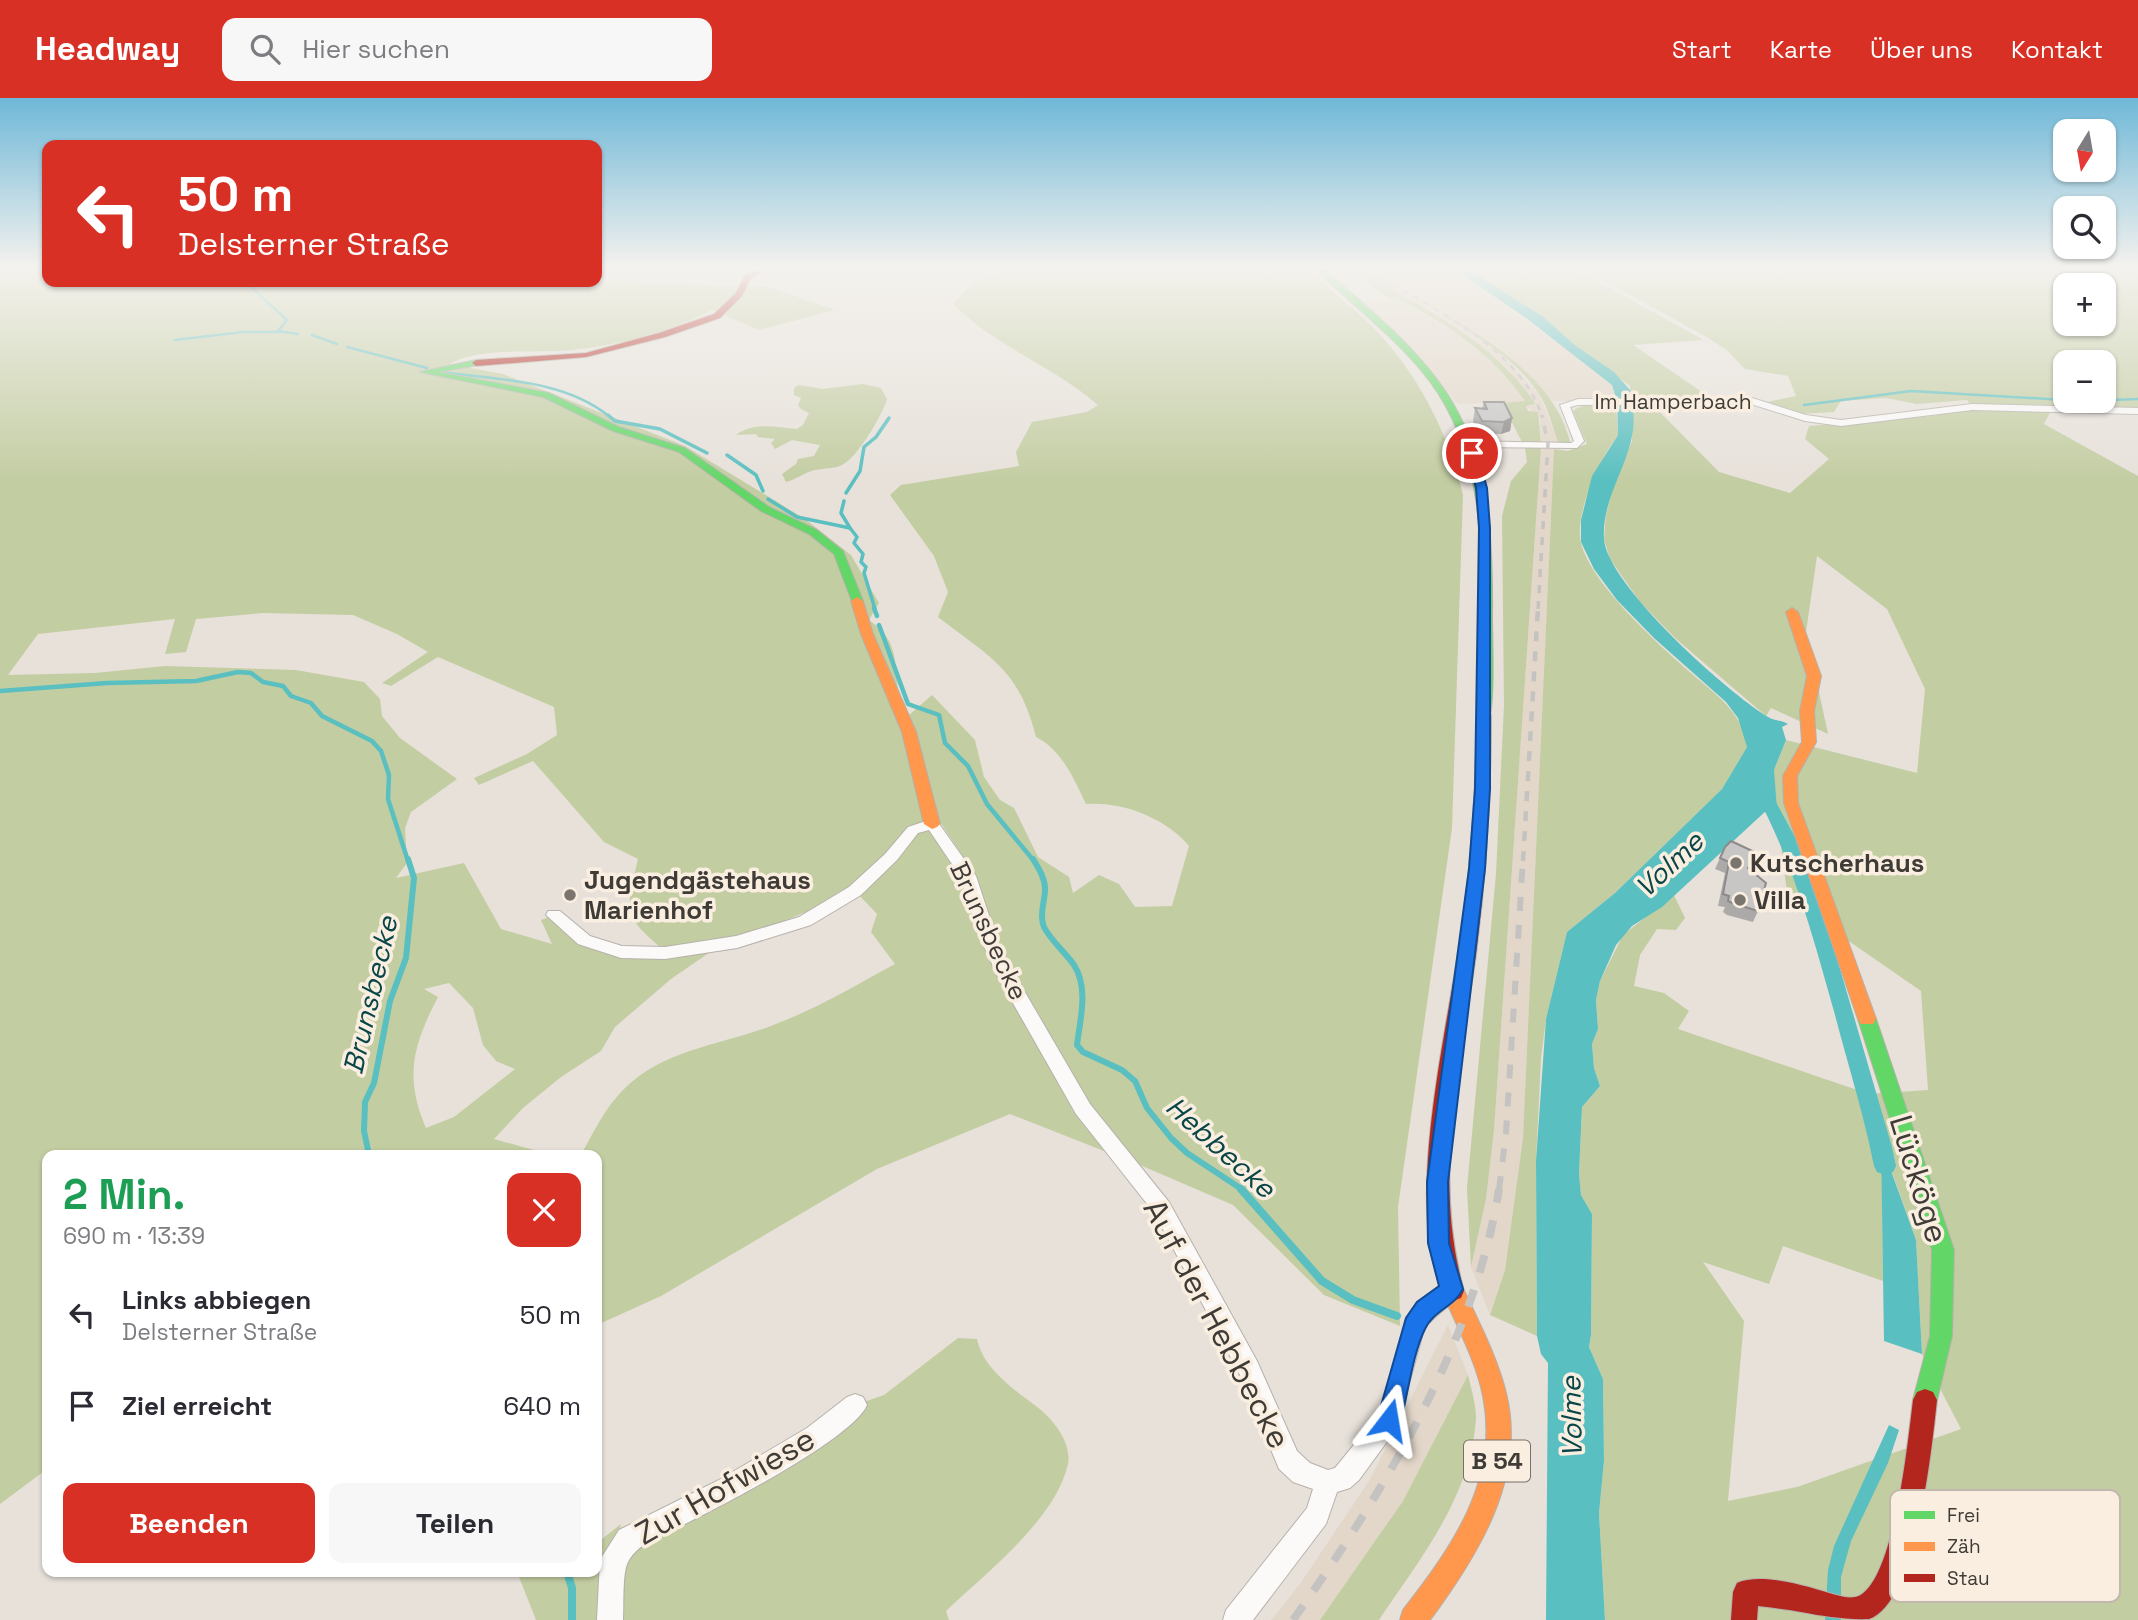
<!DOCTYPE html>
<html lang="de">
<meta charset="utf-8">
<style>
body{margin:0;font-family:"Space Grotesk",sans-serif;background:#f7f7f7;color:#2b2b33;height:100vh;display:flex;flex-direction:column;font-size:26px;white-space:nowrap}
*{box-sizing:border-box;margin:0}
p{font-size:23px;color:#7c7c81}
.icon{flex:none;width:38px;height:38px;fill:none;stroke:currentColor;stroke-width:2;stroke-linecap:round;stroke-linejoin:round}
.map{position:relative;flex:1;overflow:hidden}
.drawer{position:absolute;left:42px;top:1052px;width:560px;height:427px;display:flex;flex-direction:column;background:#fff;border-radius:14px;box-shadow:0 2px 5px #0004}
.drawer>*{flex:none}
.banner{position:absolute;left:42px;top:42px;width:560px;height:147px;border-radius:14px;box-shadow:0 2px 5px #0004;background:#d93025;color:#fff;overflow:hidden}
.needle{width:46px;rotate:191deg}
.fabs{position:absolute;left:2053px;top:21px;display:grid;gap:14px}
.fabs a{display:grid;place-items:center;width:63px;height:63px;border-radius:14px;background:#fff;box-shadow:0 2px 5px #0004;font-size:35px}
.pin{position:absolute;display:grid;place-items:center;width:60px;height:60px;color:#fff;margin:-30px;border:4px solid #fff;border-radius:50%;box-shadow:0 2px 7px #0007}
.me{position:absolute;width:77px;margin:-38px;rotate:14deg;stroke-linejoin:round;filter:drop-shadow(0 0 5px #0008)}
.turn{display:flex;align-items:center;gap:24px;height:147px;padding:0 21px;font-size:32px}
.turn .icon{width:91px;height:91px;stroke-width:2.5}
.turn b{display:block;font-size:49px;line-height:60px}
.round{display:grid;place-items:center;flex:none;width:74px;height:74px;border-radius:14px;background:#f7f7f7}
.summary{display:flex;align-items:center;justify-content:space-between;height:119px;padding:0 21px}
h1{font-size:42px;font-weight:700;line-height:52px;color:#1e9e55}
.button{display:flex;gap:14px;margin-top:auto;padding:14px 21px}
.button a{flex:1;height:80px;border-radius:14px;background:#d93025;color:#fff;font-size:28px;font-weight:700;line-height:80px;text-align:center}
.button a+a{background:#f7f7f7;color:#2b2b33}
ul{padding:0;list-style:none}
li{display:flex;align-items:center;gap:21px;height:91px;padding:0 21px}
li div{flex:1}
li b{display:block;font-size:26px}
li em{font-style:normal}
header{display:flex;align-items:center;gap:42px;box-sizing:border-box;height:98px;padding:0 35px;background:#d93025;color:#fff}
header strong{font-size:33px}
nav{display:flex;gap:38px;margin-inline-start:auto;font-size:24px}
.search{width:490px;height:63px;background:#f7f7f7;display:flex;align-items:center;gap:18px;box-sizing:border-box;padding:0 24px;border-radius:14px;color:#7c7c81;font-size:26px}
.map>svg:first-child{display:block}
.built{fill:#e2d7c9}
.green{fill:#c3cda2;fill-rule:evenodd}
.water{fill:#59bfc0}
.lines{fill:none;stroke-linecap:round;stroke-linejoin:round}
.stream-far4{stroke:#59bfc0;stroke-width:2.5}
.stream-far3{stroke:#59bfc0;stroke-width:3.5}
.stream-far2{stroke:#59bfc0;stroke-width:4.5}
.stream-far1{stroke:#59bfc0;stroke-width:6}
.stream{stroke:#59bfc0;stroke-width:8}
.canal{fill:#59bfc0;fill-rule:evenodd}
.street-casing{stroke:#b6b1ab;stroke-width:2}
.fast-casing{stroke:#b6b1ab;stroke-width:2}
.slow-casing{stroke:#b6b1ab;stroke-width:2}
.jam-casing{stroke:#b6b1ab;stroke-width:2}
.street{fill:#fbfaf9;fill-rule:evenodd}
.fast{fill:#63d668;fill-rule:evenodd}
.slow{fill:#ff974d;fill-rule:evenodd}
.jam{fill:#b3261e;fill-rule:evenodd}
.rail-far4{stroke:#c4c3c1;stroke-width:2.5;stroke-dasharray:6 6;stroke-linecap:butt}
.rail-far3{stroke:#c4c3c1;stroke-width:3.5;stroke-dasharray:8 8;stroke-linecap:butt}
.rail-far2{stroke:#c4c3c1;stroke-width:4.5;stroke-dasharray:10 10;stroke-linecap:butt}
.rail-far1{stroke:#c4c3c1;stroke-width:6;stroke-dasharray:14 14;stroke-linecap:butt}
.rail{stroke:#c4c3c1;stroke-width:8;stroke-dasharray:18 18;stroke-linecap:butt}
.wall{fill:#acaaa9}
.shaded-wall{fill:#8c8b8a}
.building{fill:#c8c6c5;stroke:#8c8b8a;stroke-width:2}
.route{fill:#1a73e8;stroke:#114b97;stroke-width:2}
.poi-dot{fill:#7a756f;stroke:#faeee1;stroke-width:2.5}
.labels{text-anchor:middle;stroke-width:7;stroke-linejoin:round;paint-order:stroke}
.far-street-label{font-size:21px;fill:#3f3b36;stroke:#faeee1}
.shield{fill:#faeee1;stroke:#777169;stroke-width:2}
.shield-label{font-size:24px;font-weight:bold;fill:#3f3b36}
.poi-label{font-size:26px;font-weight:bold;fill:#3f3b36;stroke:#faeee1;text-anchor:start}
.street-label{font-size:26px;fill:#3f3b36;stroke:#faeee1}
.water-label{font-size:28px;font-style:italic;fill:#094648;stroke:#faeee1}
.near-street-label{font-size:32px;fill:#3f3b36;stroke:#faeee1}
.key{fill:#faeee1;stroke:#c2b8ae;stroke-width:2}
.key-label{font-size:19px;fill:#3f3b36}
</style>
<header>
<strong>Headway</strong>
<div class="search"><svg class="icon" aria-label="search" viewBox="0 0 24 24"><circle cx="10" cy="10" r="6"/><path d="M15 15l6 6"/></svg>Hier suchen</div>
<nav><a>Start</a><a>Karte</a><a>Über uns</a><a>Kontakt</a></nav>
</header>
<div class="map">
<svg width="2138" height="1522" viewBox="0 0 2138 1522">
<rect width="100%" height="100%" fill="#e7e1da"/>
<g class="built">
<polygon points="1354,170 1452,170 1604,278 1612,287 1617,303 1552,303 1505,257 1453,222 1502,257 1539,296 1559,346 1541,346 1540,320 1526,308 1535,306 1506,269 1451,227"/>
<polygon points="1398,201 1475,247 1500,268 1526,304 1458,306 1417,255 1363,203"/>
<polygon points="1541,350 1554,351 1523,1040 1505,1172 1490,1217 1471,1169 1486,1101 1494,1032"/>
<polygon points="1448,1227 1468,1277 1403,1403 1320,1522 1271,1522 1300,1486 1369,1383"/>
</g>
<g class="green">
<path d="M0,170H47V184L597,183L769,189L835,212L759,232L712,212C670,234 618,247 572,252C534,256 483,248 449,266L503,276L685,348L805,421L851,457L879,505L869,522C910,550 886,581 908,618L932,597L975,642L984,679L1000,702L1014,710L1038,759L1069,779L1073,795L1099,777L1119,786L1135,809L1172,808L1189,748C1166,720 1122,703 1086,706C1074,681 1062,652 1036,639C1019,571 991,560 938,519L948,494L934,458L890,397L901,387L1019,368L1016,354L1032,324L1087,314L1098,307C1052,267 996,249 953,206L973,185L994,178L999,170H1308C1331,195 1361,214 1383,240C1422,284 1450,340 1463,397L1452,730L1398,1109L1400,1228L1324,1197L1233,1107L1140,1067L1089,1007L996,841L974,775L938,721L908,728L886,756L851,789L806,814L716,850L671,881L615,929L601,953L561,979L523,1010L494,1041L552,1057H47V1371L0,1406ZM263,515L353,517L397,536L428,554L382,585L391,588L438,559L554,609L557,637L527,656L474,680L479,687L533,663L604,744L638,761C625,816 623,818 666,854H619L566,829L554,817L541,822L552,846L501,831L464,765L396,780L407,765L405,730L411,714L457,681L400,640L382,618L380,601L364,584L296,572L165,568L95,575L8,577L38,536L175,521L165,556L186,554L196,521ZM449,885L473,910L483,947L496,963L515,971L454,1019L426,1030C404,979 413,947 438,899L424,891Z"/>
<path d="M1347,170H1354C1418,207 1492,241 1534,304L1535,306L1526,308L1528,313L1538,314L1541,346L1522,344L1502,305L1525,303C1490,253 1451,229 1398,201H1390Z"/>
<path d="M1466,170H1573L1704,242L1633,247L1699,292L1706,302L1649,303L1719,374L1790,395L1829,361L1805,341L1809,328L1934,318L1972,309L1967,302L1917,306L1886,300L1841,303L1834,314L1796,316L1767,304L1796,298L1788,278L1745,271L1728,253L1710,241L1581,170H2138V314L2052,311L2044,326L2138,378V1522H1605L1599,1415L1604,1363L1603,1281L1589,1249L1591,1237L1592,1116L1581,1097L1579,1076L1582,1009L1600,988L1594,970L1592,946L1598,931L1596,902L1600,883L1623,837L1674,797L1685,820L1676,832L1657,831L1640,857L1634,888L1664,895L1689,913L1678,931L1869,996L1928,992L1921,893L1788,801L1773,689L1774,672L1786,642L1917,675L1925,591L1887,511L1817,458L1806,534L1828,636L1771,610L1766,618L1675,540L1640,504L1610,461L1604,441L1606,417L1615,381L1632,343L1630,288L1576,248L1542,218ZM2065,187H2104V226H2065ZM2065,264H2104V303H2065ZM1882,1046L1916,1142L1922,1256L1961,1331L1797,1389L1728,1403L1744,1223L1703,1164L1769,1186L1783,1148L1883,1183Z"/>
<path d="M1438,214C1490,241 1556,284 1570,344L1559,346C1552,329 1549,311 1539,296C1515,260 1474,236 1438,214Z"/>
<path d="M863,286L881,290L887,301C882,318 857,360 842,367C834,371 824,370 815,372C805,374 797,381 786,384L782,376L796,366L798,361L814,358L820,347L792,342L775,351L771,345L775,341L758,339L756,336L736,337C756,323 775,330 797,331L803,327L809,315L801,311L798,307L801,300L794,297V290L799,287L823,291Z"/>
<path d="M1616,306L1618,337C1600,360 1574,416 1581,445C1591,486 1659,547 1691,575C1715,596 1743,614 1747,649L1722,691L1615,795L1567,834L1546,921L1541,960L1536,1063L1537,1238L1490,1217L1505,1172L1523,1040L1554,351L1568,353L1587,346L1573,313C1585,304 1601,306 1616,306Z"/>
<polygon points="1525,350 1541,350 1494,1032 1486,1101 1471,1169 1467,1090 1496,776 1504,607 1502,418 1511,383 1527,364"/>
<path d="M928,731L962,778L983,841L1073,1013L1109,1055L1010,1016L877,1071L661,1198L597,1227V1057H581C593,1035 606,1008 625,990C666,950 724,947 776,926C818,910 856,887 895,866L871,834L877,816L858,796L918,734Z"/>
<path d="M958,1240L977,1241C983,1270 1013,1291 1036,1308C1052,1320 1072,1344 1068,1366C1056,1421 985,1476 946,1513L949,1522H536L519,1479L512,1474H597V1445L621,1426L614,1459L855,1307L884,1297Z"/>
<path d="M1468,1277C1471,1290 1476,1306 1476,1320C1471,1399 1421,1459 1379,1522H1320L1403,1403Z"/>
</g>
<g class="water">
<path d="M1452,170H1466L1542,218L1576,248L1614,274L1631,293L1636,309L1643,310L1633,312C1639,357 1601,394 1604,441C1607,487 1728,595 1768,619C1774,623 1781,622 1788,626L1782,629L1786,642L1774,672L1777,712L1768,711L1662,809L1632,828L1616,847L1600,883L1596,902L1598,931L1592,946L1594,970L1600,988L1582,1009L1579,1076L1581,1097L1592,1116L1591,1237L1589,1249L1603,1281L1604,1363L1599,1415L1605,1522H1546L1548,1265L1541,1256L1537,1238L1536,1063L1546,921L1567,834L1615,795L1722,691L1747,649L1738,620L1726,604L1654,540L1617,502L1594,471L1581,444V422L1592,378L1618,337L1617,303L1612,287L1526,220Z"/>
<polygon points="1881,1045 1916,1142 1922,1256 1884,1243"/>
<polygon points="1889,1327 1899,1332 1888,1365 1851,1443 1841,1479 1841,1522 1825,1522 1828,1472 1834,1448"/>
</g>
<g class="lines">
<g class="stream-far4">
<polyline points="251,189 287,222 278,233 298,236"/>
<polyline points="312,237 337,246"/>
<polyline points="175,242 243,234 281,234"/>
<polyline points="347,249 427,270"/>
<path d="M440,274C497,282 564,281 610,319"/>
<polyline points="1804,307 1911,293 2081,303 2138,301"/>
</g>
<g class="stream-far3">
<polyline points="608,317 615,323 660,331 707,355"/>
<polyline points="727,357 756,377 763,393"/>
<polyline points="846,395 860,373 864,349 876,339 889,320"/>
<polyline points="768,401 797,419 850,430 857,439 854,445 863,456 861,464 866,469 864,475 875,511"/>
<polyline points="844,403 841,415 850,430"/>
</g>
<g class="stream-far2">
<polyline points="874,510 877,518"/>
<polyline points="879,527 908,606 939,617 945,645 968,668 987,706 1034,763"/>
<polyline points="0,593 107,585 196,583 238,574 251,575 263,584 283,588 291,598 311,605 322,618 372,643 381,653 389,677 388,701 408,763"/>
</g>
<g class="stream-far1">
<path d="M1033,761C1039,771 1045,780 1045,791C1045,803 1039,817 1044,829C1051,843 1066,855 1074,867C1089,890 1080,922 1077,947L1083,954L1122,972L1135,983L1147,1010L1171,1040L1187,1055L1243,1092"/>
<polyline points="369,1057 364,1033 365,1004 374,985 390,903 406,860 414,780 408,761"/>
</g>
<g class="stream">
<polyline points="1241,1091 1322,1183 1353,1202 1397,1218"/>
<polyline points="567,1474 572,1490 572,1522"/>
</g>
<path class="canal" d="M1761,686L1769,691L1797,743L1819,799L1892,1049L1896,1068L1893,1074L1885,1077L1877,1074L1874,1068C1864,1017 1848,967 1835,917C1813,839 1793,762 1753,691Z"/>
<defs>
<g id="street">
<polygon points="1752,300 1806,317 1841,322 1972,306 2138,310 2138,316 1972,312 1841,328 1805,323 1751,306 1578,307 1570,309 1584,343 1577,350 1468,349 1463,346 1468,343 1571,345 1574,343 1560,307 1578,301"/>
<path d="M932,721L937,723L976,778L997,842L1015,877L1090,1006L1169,1104L1257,1263L1297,1353L1310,1365L1328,1372L1335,1370L1379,1316L1406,1221L1417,1204L1452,1181L1460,1184L1463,1191C1456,1206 1435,1215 1424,1231L1397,1330L1359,1382L1350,1390L1337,1394L1326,1426L1253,1522H1223L1226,1512L1307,1410L1313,1391L1293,1384L1279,1371L1240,1277L1155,1116L1076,1016L997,877L981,842L960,778L929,732L918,735L897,762L861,797L811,827L737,850L665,861L621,860L578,846L546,817L548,813H560L590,838L622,848L665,849L736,838L799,819L849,789L885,756L908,729Z"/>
<path d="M855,1296L863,1299L867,1307C853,1340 725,1406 689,1424C669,1434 639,1443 628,1464C622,1475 624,1508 623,1522H597L600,1462L619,1432L719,1382L807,1330L847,1299Z"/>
</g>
<g id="fast">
<path d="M1315,170H1323C1365,208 1414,246 1446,294C1490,361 1493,442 1492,520C1492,539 1495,606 1489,620H1479L1477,617C1480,512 1498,389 1438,295C1406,246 1356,212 1315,170Z"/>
<polygon points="476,262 480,265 479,267 438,274 549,295 619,329 685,350 769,409 817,432 843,453 863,503 857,507 853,506 834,456 809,436 761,413 679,354 613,333 543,299 420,274"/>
<polygon points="1867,914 1873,916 1876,921 1954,1152 1952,1238 1937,1302 1933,1310 1925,1313 1917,1310 1913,1302 1930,1238 1932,1152 1858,921 1861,916"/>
</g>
<g id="slow">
<polygon points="857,499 863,503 873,536 916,634 940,726 937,729 932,731 924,726 902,634 861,536 851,503"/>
<polygon points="1792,510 1798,514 1821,578 1814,613 1816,644 1797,678 1798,705 1876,921 1873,926 1861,926 1858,921 1784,705 1783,678 1802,644 1800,613 1807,578 1786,514"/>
<path d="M1453,1183L1461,1186C1477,1221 1497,1258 1506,1295C1527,1379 1478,1457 1430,1522H1400L1403,1512C1452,1449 1500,1382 1483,1298C1476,1262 1456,1227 1442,1193L1445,1186Z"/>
</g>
<g id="jam">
<polygon points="753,173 760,175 751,180 742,198 720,220 665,239 586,259 476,268 472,265 476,262 586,255 659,235 714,216 736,195 745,177"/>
<path d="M1484,613L1491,617C1491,697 1486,777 1476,856C1460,971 1432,1078 1464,1193L1461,1200L1453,1203L1445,1200C1401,1106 1449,930 1462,828C1472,758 1476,688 1477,617Z"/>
<path d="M1925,1291L1933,1294L1937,1302C1932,1348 1917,1505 1869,1521C1847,1522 1822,1518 1801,1514C1787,1511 1773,1510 1758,1508L1757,1522H1731L1733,1494L1737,1485C1763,1474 1809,1489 1836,1497C1844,1499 1854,1502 1862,1496C1895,1473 1908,1343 1913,1302L1917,1294Z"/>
</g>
</defs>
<use href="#street" class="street-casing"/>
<use href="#fast" class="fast-casing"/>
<use href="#slow" class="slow-casing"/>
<use href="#jam" class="jam-casing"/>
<use href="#street" class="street"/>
<use href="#fast" class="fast"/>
<use href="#slow" class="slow"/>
<use href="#jam" class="jam"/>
<path class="rail-far4" d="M1360,170C1420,203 1521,248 1542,319"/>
<polyline class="rail-far3" points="1538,511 1548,346 1542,317"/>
<polyline class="rail-far2" points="1523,763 1538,510"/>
<polyline class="rail-far1" points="1499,1092 1506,1035 1523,761"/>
<path class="rail" d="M1293,1522C1382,1397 1475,1245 1499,1091"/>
</g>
<g class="wall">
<polygon points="1484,304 1512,320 1510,333 1501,336 1479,336 1473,323 1475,310 1482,310"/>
<polygon points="1725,749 1756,768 1752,772 1758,813 1753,824 1727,817 1723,814 1725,809 1718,808 1725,775 1715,771"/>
</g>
<g class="shaded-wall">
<polygon points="1512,320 1510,333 1501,336 1504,324"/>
<polygon points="1761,757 1756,768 1743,781 1748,770"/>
</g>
<g class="building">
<polygon points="1484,304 1504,304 1512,320 1504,324 1482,323 1475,310 1487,311"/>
<polygon points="1731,743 1761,757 1748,770 1766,785 1758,813 1732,805 1728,803 1729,798 1723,796 1729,764 1720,760 1725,749"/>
</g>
<linearGradient id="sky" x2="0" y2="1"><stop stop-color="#6fb8d8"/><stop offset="0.44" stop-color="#f4f2ee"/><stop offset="1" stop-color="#f4f2ee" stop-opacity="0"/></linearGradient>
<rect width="2138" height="384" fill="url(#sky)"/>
<path class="route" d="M1472,352L1477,355L1487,390L1490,430V691L1485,771L1448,1084L1449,1145L1463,1191C1455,1208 1433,1213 1425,1231C1413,1255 1408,1295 1401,1322L1398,1331L1389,1334L1381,1331L1377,1322L1406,1220L1417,1204L1439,1188L1428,1145L1427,1084L1469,771L1475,691L1479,430L1476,390L1467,355Z"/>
<g class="poi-dot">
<circle cx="1736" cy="765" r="7"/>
<circle cx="570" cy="797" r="7"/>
<circle cx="1740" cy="802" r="7"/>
</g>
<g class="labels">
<g class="far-street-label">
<text x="1673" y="311">Im Hamperbach</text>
</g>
<rect class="shield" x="1464" y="1342.5" width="66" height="41" rx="5"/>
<g class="shield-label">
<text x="1497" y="1371">B 54</text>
</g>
<g class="poi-label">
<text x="1750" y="774">Kutscherhaus</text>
<text x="584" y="791">Jugendgästehaus<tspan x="584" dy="30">Marienhof</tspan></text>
<text x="1754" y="811">Villa</text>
</g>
<g class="street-label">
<text transform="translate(989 833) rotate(65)" y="9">Brunsbecke</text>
</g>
<g class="water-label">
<text transform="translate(1669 766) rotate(-43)" y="10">Volme</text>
<text transform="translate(370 897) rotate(-77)" y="10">Brunsbecke</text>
<text transform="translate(1221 1049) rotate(42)" y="10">Hebbecke</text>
<text transform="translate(1571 1319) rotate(-91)" y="10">Volme</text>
</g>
<g class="near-street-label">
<text transform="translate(1919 1081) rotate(73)" y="11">Lücköge</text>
<text transform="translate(1217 1226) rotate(62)" y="11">Auf der Hebbecke</text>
<text transform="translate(725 1388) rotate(-30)" y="11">Zur Hofwiese</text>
</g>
</g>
<rect x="1890" y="1392" width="230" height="112" rx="10" class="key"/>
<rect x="1904" y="1413" width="31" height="8" fill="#63d668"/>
<rect x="1904" y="1444" width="31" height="9" fill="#ff974d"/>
<rect x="1904" y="1476" width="31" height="8" fill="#b3261e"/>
<g class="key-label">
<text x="1947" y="1424">Frei</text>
<text x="1947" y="1455">Zäh</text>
<text x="1947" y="1487">Stau</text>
</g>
</svg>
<div class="fabs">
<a><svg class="needle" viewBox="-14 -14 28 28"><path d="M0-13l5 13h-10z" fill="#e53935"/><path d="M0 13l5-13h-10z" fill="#7c7c81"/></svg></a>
<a><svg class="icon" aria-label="search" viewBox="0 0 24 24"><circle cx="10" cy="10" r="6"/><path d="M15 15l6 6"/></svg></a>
<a>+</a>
<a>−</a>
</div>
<div class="pin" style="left:1472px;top:355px;background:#d93025"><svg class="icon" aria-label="arrive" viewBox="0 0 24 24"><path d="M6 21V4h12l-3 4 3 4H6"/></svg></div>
<svg class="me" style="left:1389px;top:1322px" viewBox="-20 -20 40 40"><path d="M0-17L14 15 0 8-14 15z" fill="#1a73e8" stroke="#fff" stroke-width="4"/></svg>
<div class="banner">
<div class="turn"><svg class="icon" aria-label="left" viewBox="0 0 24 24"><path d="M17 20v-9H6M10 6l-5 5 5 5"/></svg><div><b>50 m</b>Delsterner Straße</div></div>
</div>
<section class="drawer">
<div class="summary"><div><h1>2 Min.</h1><p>690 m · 13:39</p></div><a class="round" style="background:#d93025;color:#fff"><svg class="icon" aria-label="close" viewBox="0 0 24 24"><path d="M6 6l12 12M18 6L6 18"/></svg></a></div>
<ul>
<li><svg class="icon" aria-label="left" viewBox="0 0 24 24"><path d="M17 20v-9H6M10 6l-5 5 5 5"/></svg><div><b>Links abbiegen</b><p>Delsterner Straße</p></div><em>50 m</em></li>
<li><svg class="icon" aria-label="arrive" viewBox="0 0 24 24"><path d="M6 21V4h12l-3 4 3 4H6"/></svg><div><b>Ziel erreicht</b></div><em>640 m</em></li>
</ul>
<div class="button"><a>Beenden</a><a>Teilen</a></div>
</section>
</div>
